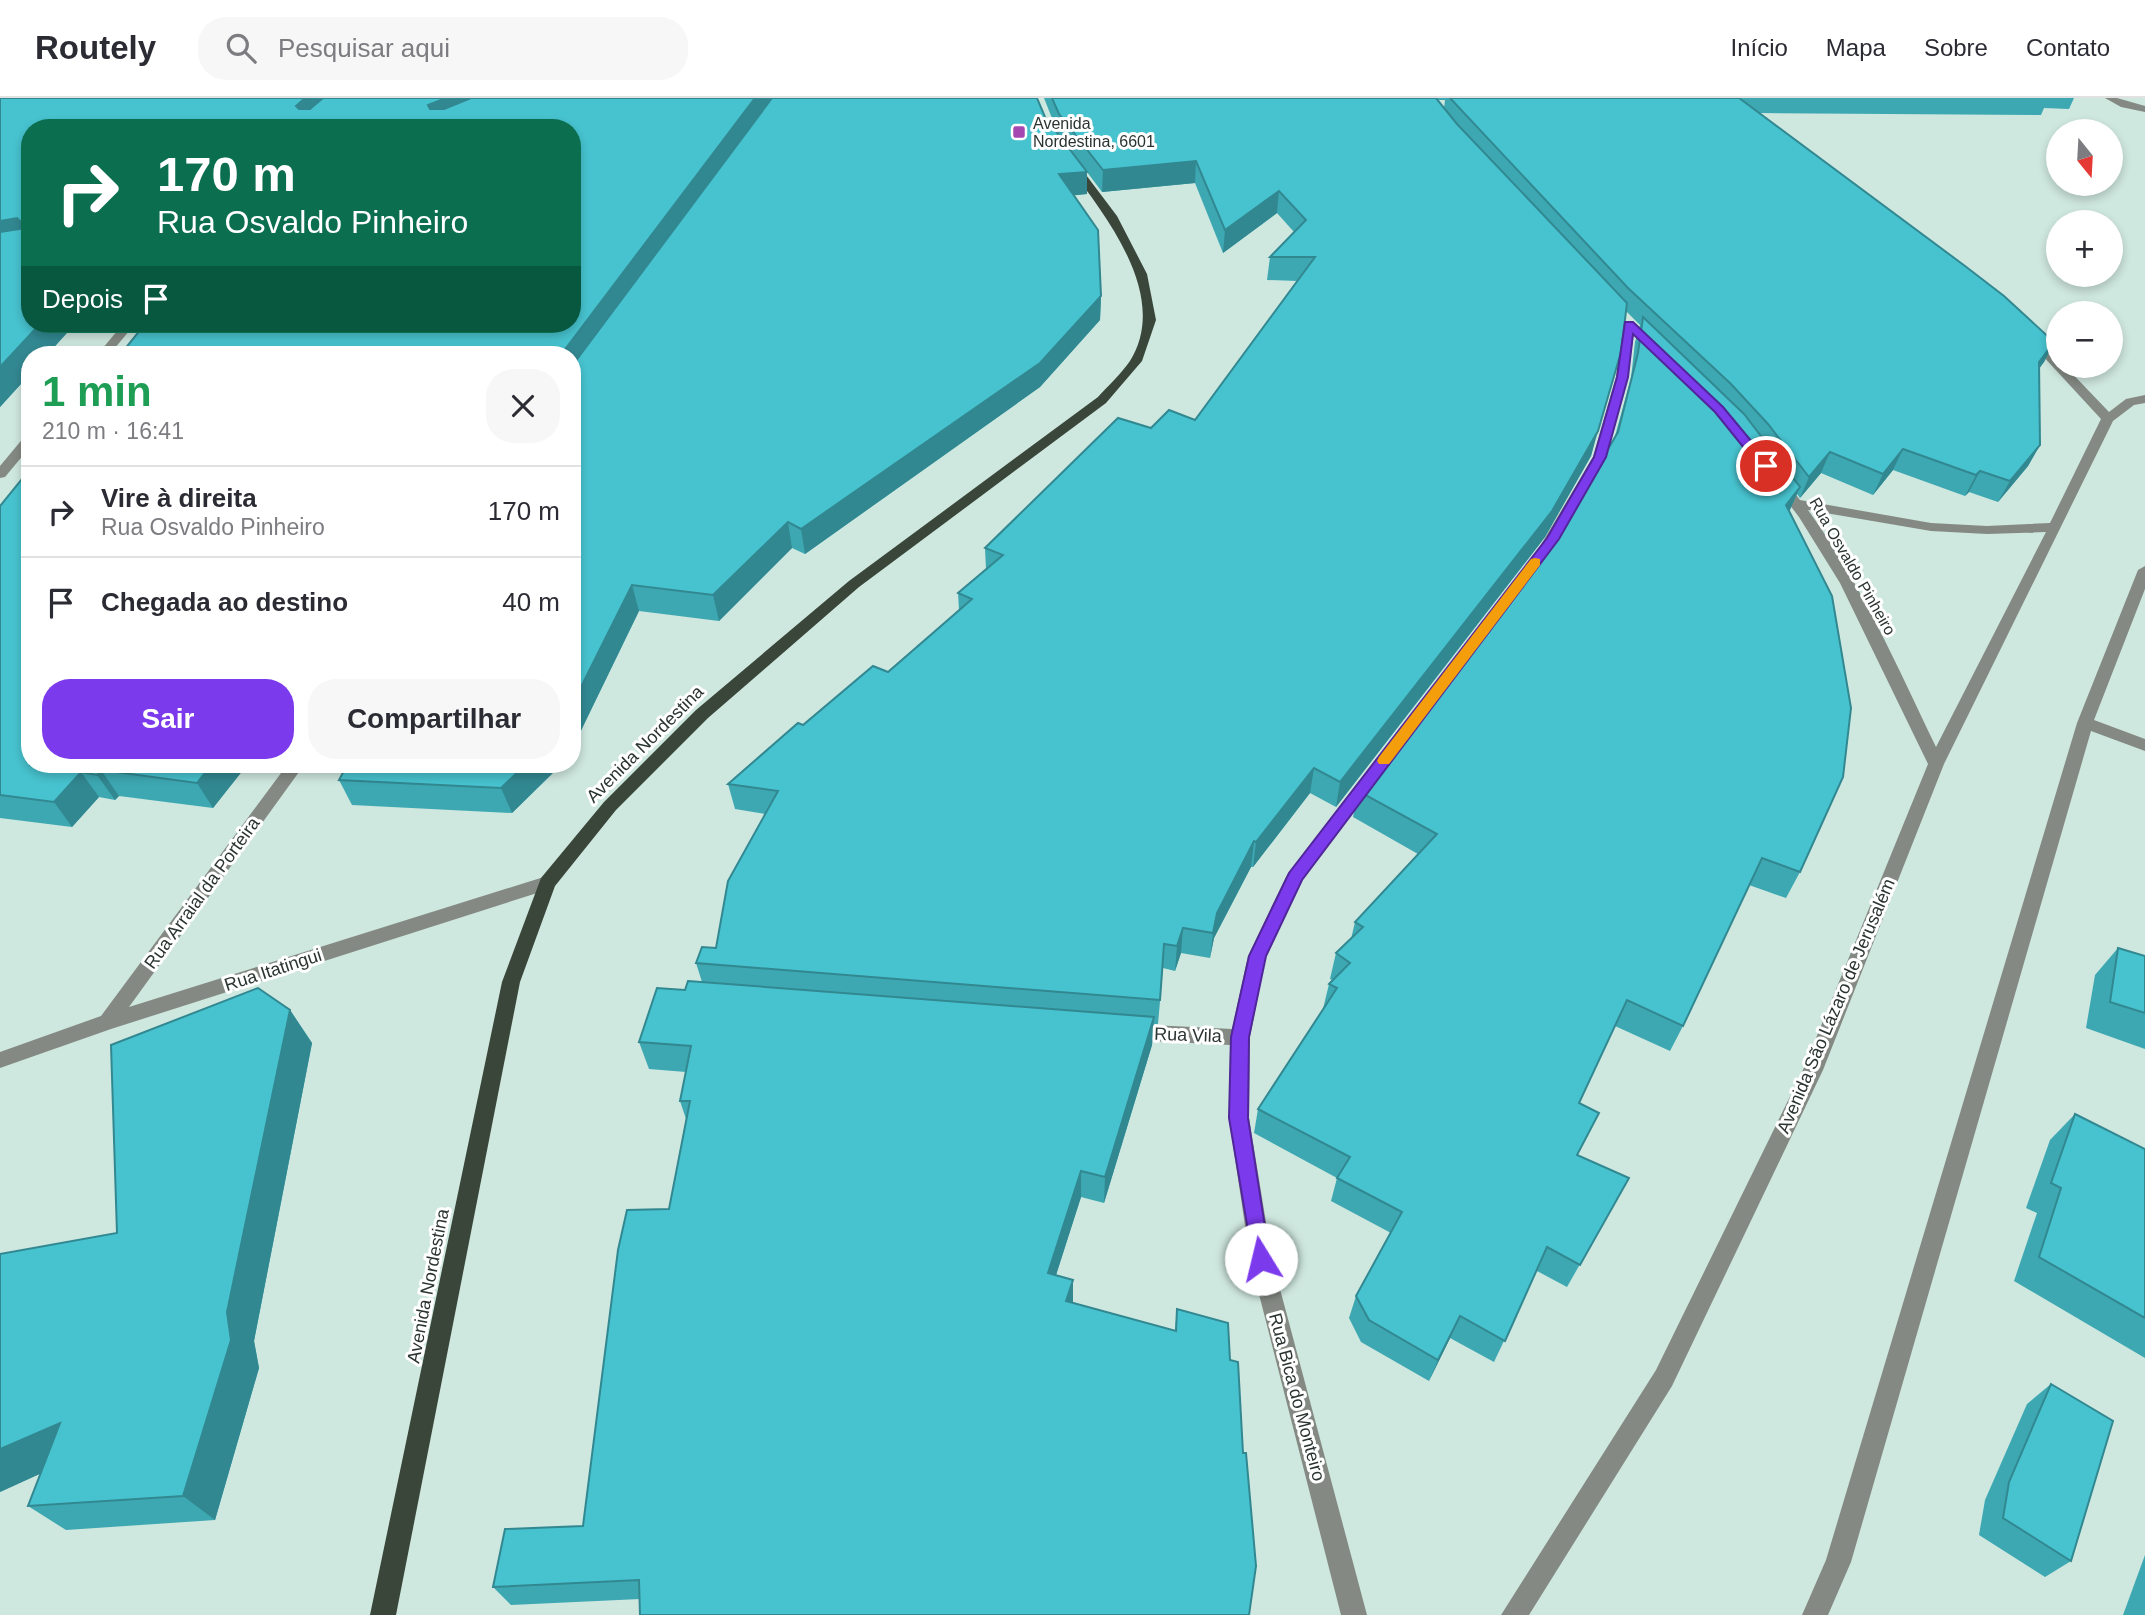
<!DOCTYPE html>
<html lang="pt">
<meta charset="utf-8">
<style>
body{margin:0;font-family:Helvetica,sans-serif;background:#f7f7f7;color:#2b2b33;height:100vh;display:flex;flex-direction:column;font-size:26px;white-space:nowrap}
*{box-sizing:border-box;margin:0}
p{font-size:23px;color:#7c7c81}
.icon{flex:none;width:38px;height:38px;fill:none;stroke:currentColor;stroke-width:2;stroke-linecap:round;stroke-linejoin:round}
.map{position:relative;flex:1;overflow:hidden}
.panel{position:absolute;left:21px;top:248px;width:560px;height:427px;display:flex;flex-direction:column;background:#fff;border-radius:28px;box-shadow:0 4px 10px #0003}
.panel>*{flex:none}
.hud{position:absolute;left:21px;top:21px;width:560px;height:214px;border-radius:28px;box-shadow:0 4px 10px #0003;background:#0b6e4f;color:#fff;overflow:hidden}
.needle{width:46px;rotate:162deg}
.controls{position:absolute;left:2046px;top:21px;display:grid;gap:14px}
.controls a{display:grid;place-items:center;width:77px;height:77px;border-radius:50%;background:#fff;box-shadow:0 4px 10px #0003;font-size:35px}
.pin{position:absolute;display:grid;place-items:center;width:60px;height:60px;color:#fff;margin:-30px;border:4px solid #fff;border-radius:50%;box-shadow:0 2px 7px #0007}
.me{position:absolute;width:77px;margin:-38px;rotate:351deg;stroke-linejoin:round;filter:drop-shadow(0 0 5px #0008)}
.turn{display:flex;align-items:center;gap:24px;height:147px;padding:0 21px;font-size:32px}
.turn .icon{width:91px;height:91px;stroke-width:2.5}
.turn b{display:block;font-size:49px;line-height:60px}
.then{display:flex;align-items:center;height:66px;padding:0 21px;background:#0003;gap:14px;font-size:26px}
.round{display:grid;place-items:center;flex:none;width:74px;height:74px;border-radius:28px;background:#f7f7f7}
.summary{display:flex;align-items:center;justify-content:space-between;height:119px;padding:0 21px}
h1{font-size:42px;font-weight:800;line-height:52px;color:#1e9e55}
.cta{display:flex;gap:14px;margin-top:auto;padding:14px 21px}
.cta a{flex:1;height:80px;border-radius:28px;background:#7c3aed;color:#fff;font-size:28px;font-weight:800;line-height:80px;text-align:center}
.cta a+a{background:#f7f7f7;color:#2b2b33}
ul{padding:0;list-style:none}
li{display:flex;align-items:center;gap:21px;height:91px;padding:0 21px;border-top:2px solid #e1e1e2}
li div{flex:1}
li b{display:block;font-size:26px}
li em{font-style:normal}
header{display:flex;align-items:center;gap:42px;box-sizing:border-box;height:98px;padding:0 35px;background:#fff;border-bottom:2px solid #e1e1e2}
header strong{font-size:33px}
nav{display:flex;gap:38px;margin-inline-start:auto;font-size:24px}
.search{width:490px;height:63px;background:#f7f7f7;display:flex;align-items:center;gap:18px;box-sizing:border-box;padding:0 24px;border-radius:28px;color:#7c7c81;font-size:26px}
.map>svg:first-child{display:block}
.lines{fill:none;stroke-linecap:round;stroke-linejoin:round}
.minor{fill:#848a83;fill-rule:evenodd}
.major{fill:#3a463a;fill-rule:evenodd}
.wall{fill:#3da8b2;fill-rule:evenodd}
.shaded-wall{fill:#328891}
.building{fill:#47c3cf;stroke:#328891;stroke-width:2}
.route{fill:#7c3aed;stroke:#51269a;stroke-width:2}
.slow{fill:#f59e0b}
.poi-dot{fill:#a547b0;stroke:#fff;stroke-width:2.5}
.labels{text-anchor:middle;stroke-width:6;stroke-linejoin:round;paint-order:stroke}
.far-poi-label{font-size:16px;fill:#2a3431;stroke:#fff;text-anchor:start}
.far-street-label{font-size:16px;fill:#2a3431;stroke:#fff}
.street-label{font-size:18px;fill:#2a3431;stroke:#fff}
</style>
<header>
<strong>Routely</strong>
<div class="search"><svg class="icon" aria-label="search" viewBox="0 0 24 24"><circle cx="10" cy="10" r="6"/><path d="M15 15l6 6"/></svg>Pesquisar aqui</div>
<nav><a>Início</a><a>Mapa</a><a>Sobre</a><a>Contato</a></nav>
</header>
<div class="map">
<svg width="2145" height="1517" viewBox="0 0 2145 1517">
<rect width="100%" height="100%" fill="#cee7df"/>
<g class="lines">
<g class="minor">
<polygon points="2105,0 2117,0 2145,8 2145,14 2121,9"/>
<polygon points="1629,223 1635,227 1628,279 1607,359 1551,453 1541,453 1539,450 1593,359 1616,279 1623,227"/>
<polygon points="123,226 135,226 109,257 97,257"/>
<path d="M2028,236H2036L2058,260V268H2065L2109,314L2126,301L2145,297V305L2134,307L2113,323L1944,666L1823,972L1672,1288L1529,1517H1501L1656,1272L1803,972L1928,666L1840,485L1799,419L1773,385L1780,381L1785,382L1800,402L1931,425L1987,428L2050,425L2101,321L2028,242ZM1808,412L1931,433L1987,436L2046,434L1936,649C1897,568 1861,485 1808,412Z"/>
<polygon points="30,337 30,349 5,379 0,380 0,368 25,338"/>
<polygon points="2145,468 2145,491 2094,622 2145,641 2145,653 2091,633 1851,1464 1828,1517 1802,1517 1826,1462 2077,625 2138,472"/>
<polygon points="287,667 304,667 129,909 547,778 553,780 556,785 553,790 111,931 0,970 0,954 101,918"/>
<polygon points="1370,675 1378,681 1302,782 1266,858 1250,939 1249,1020 1272,1161 1367,1517 1341,1517 1250,1161 1229,1020 1230,947 1132,942 1125,940 1122,934 1125,928 1132,926 1232,931 1248,858 1286,779 1364,677"/>
</g>
<path class="major" d="M1069,65H1077L1117,118L1147,176L1156,222L1142,263L1106,305L859,489L708,620L616,712L555,788L520,884L396,1517H370L502,884L541,780L604,704L696,612L849,483L1098,299C1108,288 1121,276 1130,263C1170,199 1107,119 1069,69Z"/>
</g>
<g class="wall">
<path d="M0,0L1045,19L1059,38L1044,0H2074L2069,11L2044,10L2041,17L1759,15L2054,244L2044,264L2039,271L2040,347L2028,368L1998,404L1969,394L1965,398L1893,372L1873,397L1821,375L1800,400L1797,396L1789,414L1800,774L1786,800L1749,787L1683,928L1670,953L1615,928L1579,1005L1578,1057L1629,1080L1567,1189L1537,1173L1494,1264L1450,1240L1429,1283L1361,1244L1349,1220L1356,1198L1391,1135L1331,1103L1337,1080L1254,1035L1258,1011L1323,911L1329,886L1332,882L1330,881L1336,855L1351,841L1355,824L1418,756L1353,719L1358,693L1570,416L1615,338L1631,280L1635,244L1640,227L1626,213L1591,358L1545,439L1336,709L1310,695L1253,769H1251L1214,840L1210,860L1181,855L1175,873L1163,870L1158,926H1154L1152,947L1104,1105L1081,1099L1056,1177L1073,1205L1175,1233L1177,1211L1228,1225L640,1501L511,1507L493,1489L583,1428L669,1111L686,1021L680,1003L686,974L649,971L639,944L685,892L702,884L696,865L716,850L765,716L735,711L728,686L803,627L888,574L959,512L958,495L986,471L985,450L1151,330L1195,322L1298,183L1267,182L1270,159L1294,134L1277,115L1223,155L1195,85L1102,94L1087,74V96L1074,97L1101,198L1100,222L1040,289L805,456L792,450L719,523L639,513L572,651V226L30,30L75,226L47,257H30V276L0,309ZM1438,2H1445L1444,10Z"/>
<polygon points="0,408 247,667 213,710 119,698 115,702 99,699 72,729 0,720"/>
<polygon points="561,667 512,715 352,707 339,682"/>
<polygon points="2118,850 2145,858 2145,951 2086,930 2095,877"/>
<polygon points="290,912 312,945 254,1243 259,1270 215,1422 66,1432 28,1408 41,1375 0,1394"/>
<polygon points="2075,1016 2145,1051 2145,1260 2014,1183 2037,1115 2026,1110 2050,1042"/>
<polygon points="2051,1286 2071,1463 2045,1479 1979,1437 1985,1402 2027,1306"/>
<polygon points="2145,1457 2145,1517 2123,1517"/>
</g>
<g class="shaded-wall">
<polygon points="305,0 335,0 304,30 296,8"/>
<polygon points="446,0 505,0 435,29 428,7"/>
<polygon points="755,0 774,0 572,275 572,257 563,257 563,254"/>
<polygon points="1196,63 1195,85 1102,94 1103,72"/>
<polygon points="1087,74 1087,96 1059,99 1059,76"/>
<polygon points="1279,93 1277,115 1223,155 1225,132"/>
<polygon points="17,120 30,143 0,148 0,123"/>
<polygon points="1101,198 1100,222 1040,289 805,456 801,431"/>
<polygon points="40,226 75,226 47,257 30,257 30,276 0,309 0,269"/>
<polygon points="2054,244 2044,264 2028,285 2039,264"/>
<polygon points="1598,333 1591,358 1545,439 1336,709 1340,684"/>
<polygon points="2040,347 2028,368 1998,404 2010,383"/>
<polygon points="1903,351 1893,372 1873,397 1883,376"/>
<polygon points="1830,354 1821,375 1800,400 1809,379"/>
<polygon points="1980,373 1969,394 1965,398 1976,377"/>
<polygon points="1800,389 1789,414 1786,407"/>
<polygon points="788,424 792,450 719,523 713,497"/>
<polygon points="632,487 639,513 572,651 572,607"/>
<polygon points="211,667 247,667 213,710 197,685"/>
<polygon points="525,667 561,667 512,715 501,690"/>
<polygon points="1314,670 1310,695 1253,769 1256,744"/>
<polygon points="101,672 119,698 115,702 97,677"/>
<polygon points="81,674 99,699 72,729 54,704"/>
<polygon points="1254,743 1251,769 1214,840 1210,860 1213,835 1217,815"/>
<polygon points="1183,830 1181,855 1175,873 1177,848"/>
<polygon points="290,912 312,945 254,1243 259,1270 215,1422 183,1398 227,1214"/>
<polygon points="1154,919 1152,947 1104,1105 1105,1079"/>
<polygon points="1081,1073 1081,1099 1049,1199 1048,1175"/>
<polygon points="1073,1182 1073,1206 1066,1203"/>
<polygon points="1460,1218 1450,1240 1429,1283 1438,1262"/>
<polygon points="60,1325 95,1351 0,1394 0,1351"/>
</g>
<g class="building">
<polygon points="0,0 305,0 296,8 299,11 310,11 323,0 446,0 428,7 430,11 444,11 471,0 755,0 563,254 563,257 120,257 145,226 572,226 572,30 30,30 30,226 40,226 0,269 0,134 20,131 20,123 17,120 0,123"/>
<polygon points="772,0 1037,0 1045,19 1087,74 1059,76 1098,132 1101,198 1040,265 801,431 788,424 713,497 632,487 572,607 572,268"/>
<polygon points="1052,0 1436,0 1457,26 1627,205 1621,254 1598,333 1552,413 1340,684 1314,670 1256,744 1254,743 1217,815 1213,835 1183,830 1177,848 1164,846 1160,902 696,865 702,849 716,850 728,783 778,693 728,686 798,625 803,627 873,568 888,574 972,501 958,495 1003,457 985,450 1118,320 1151,330 1169,312 1195,322 1315,159 1270,159 1306,122 1279,93 1225,132 1196,63 1103,72 1059,16"/>
<polygon points="1450,0 1739,0 1965,168 2004,198 2054,244 2039,264 2040,347 2010,383 1980,373 1976,377 1903,351 1883,376 1830,354 1809,379 1768,326 1731,286 1628,190"/>
<polygon points="1643,219 1744,316 1800,389 1786,407 1832,498 1851,610 1843,679 1800,774 1762,760 1683,928 1627,902 1579,1005 1599,1015 1577,1057 1629,1080 1580,1167 1547,1149 1505,1243 1460,1218 1438,1262 1369,1222 1356,1198 1402,1114 1337,1080 1350,1059 1258,1011 1337,890 1329,886 1350,865 1336,855 1363,829 1355,824 1437,736 1358,693 1570,416 1618,334 1638,255"/>
<polygon points="30,371 30,667 211,667 197,685 101,672 97,677 81,674 54,704 0,697 0,408"/>
<polygon points="347,667 525,667 501,690 339,682"/>
<polygon points="2118,850 2145,858 2145,915 2110,904"/>
<polygon points="688,883 1154,919 1105,1079 1081,1073 1048,1175 1073,1182 1066,1203 1176,1233 1177,1211 1228,1225 1230,1262 1238,1264 1243,1355 1246,1355 1256,1468 1249,1517 640,1517 639,1482 493,1489 505,1431 583,1428 618,1152 627,1112 669,1111 690,1003 680,1003 691,948 639,944 657,890 685,892"/>
<polygon points="258,890 290,912 227,1214 231,1242 183,1398 28,1408 60,1325 0,1351 0,1156 117,1135 111,947"/>
<polygon points="2075,1016 2145,1051 2145,1220 2039,1159 2061,1090 2051,1085"/>
<polygon points="2051,1286 2113,1323 2071,1463 2003,1420 2009,1384"/>
</g>
<polygon class="route" points="1625,224 1633,224 1723,309 1772,368 1761,371 1715,314 1633,236 1628,279 1606,359 1559,441 1302,782 1266,858 1249,939 1248,1020 1270,1161 1268,1168 1261,1171 1254,1168 1229,1020 1231,939 1249,858 1289,775 1547,440 1594,359 1617,279"/>
<polygon class="slow" points="1535,460 1540,461 1540,467 1389,666 1379,666 1377,663 1379,659 1531,461"/>
<rect class="poi-dot" x="1012" y="27" width="14" height="14" rx="3.5"/>
<g class="labels">
<g class="far-poi-label">
<text x="1033" y="31">Avenida<tspan x="1033" dy="18">Nordestina, 6601</tspan></text>
</g>
<g class="far-street-label">
<text transform="translate(1853 468) rotate(60)" y="6">Rua Osvaldo Pinheiro</text>
</g>
<g class="street-label">
<text transform="translate(645 646) rotate(-45)" y="6">Avenida Nordestina</text>
<text transform="translate(202 795) rotate(-54)" y="6">Rua Arraial da Porteira</text>
<text transform="translate(273 872) rotate(-18)" y="6">Rua Itatingui</text>
<text transform="translate(1836 908) rotate(-67)" y="6">Avenida São Lázaro de Jerusalém</text>
<text transform="translate(1188 937) rotate(2)" y="6">Rua Vila</text>
<text transform="translate(428 1188) rotate(-79)" y="6">Avenida Nordestina</text>
<text transform="translate(1297 1299) rotate(75)" y="6">Rua Bica do Monteiro</text>
</g>
</g>
</svg>
<div class="controls">
<a><svg class="needle" viewBox="-14 -14 28 28"><path d="M0-13l5 13h-10z" fill="#e53935"/><path d="M0 13l5-13h-10z" fill="#7c7c81"/></svg></a>
<a>+</a>
<a>−</a>
</div>
<div class="pin" style="left:1766px;top:368px;background:#d93025"><svg class="icon" aria-label="arrive" viewBox="0 0 24 24"><path d="M6 21V4h12l-3 4 3 4H6"/></svg></div>
<svg class="me" style="left:1261px;top:1161px" viewBox="-20 -20 40 40"><circle r="19" fill="#fff"/><path d="M0-13L10 11 0 6-10 11z" fill="#7c3aed"/></svg>
<div class="hud">
<div class="turn"><svg class="icon" aria-label="right" viewBox="0 0 24 24"><path d="M7 20v-9h11M14 6l5 5-5 5"/></svg><div><b>170 m</b>Rua Osvaldo Pinheiro</div></div>
<div class="then">Depois<svg class="icon" aria-label="arrive" viewBox="0 0 24 24"><path d="M6 21V4h12l-3 4 3 4H6"/></svg></div>
</div>
<section class="panel">
<div class="summary"><div><h1>1 min</h1><p>210 m · 16:41</p></div><a class="round"><svg class="icon" aria-label="close" viewBox="0 0 24 24"><path d="M6 6l12 12M18 6L6 18"/></svg></a></div>
<ul>
<li><svg class="icon" aria-label="right" viewBox="0 0 24 24"><path d="M7 20v-9h11M14 6l5 5-5 5"/></svg><div><b>Vire à direita</b><p>Rua Osvaldo Pinheiro</p></div><em>170 m</em></li>
<li><svg class="icon" aria-label="arrive" viewBox="0 0 24 24"><path d="M6 21V4h12l-3 4 3 4H6"/></svg><div><b>Chegada ao destino</b></div><em>40 m</em></li>
</ul>
<div class="cta"><a>Sair</a><a>Compartilhar</a></div>
</section>
</div>
